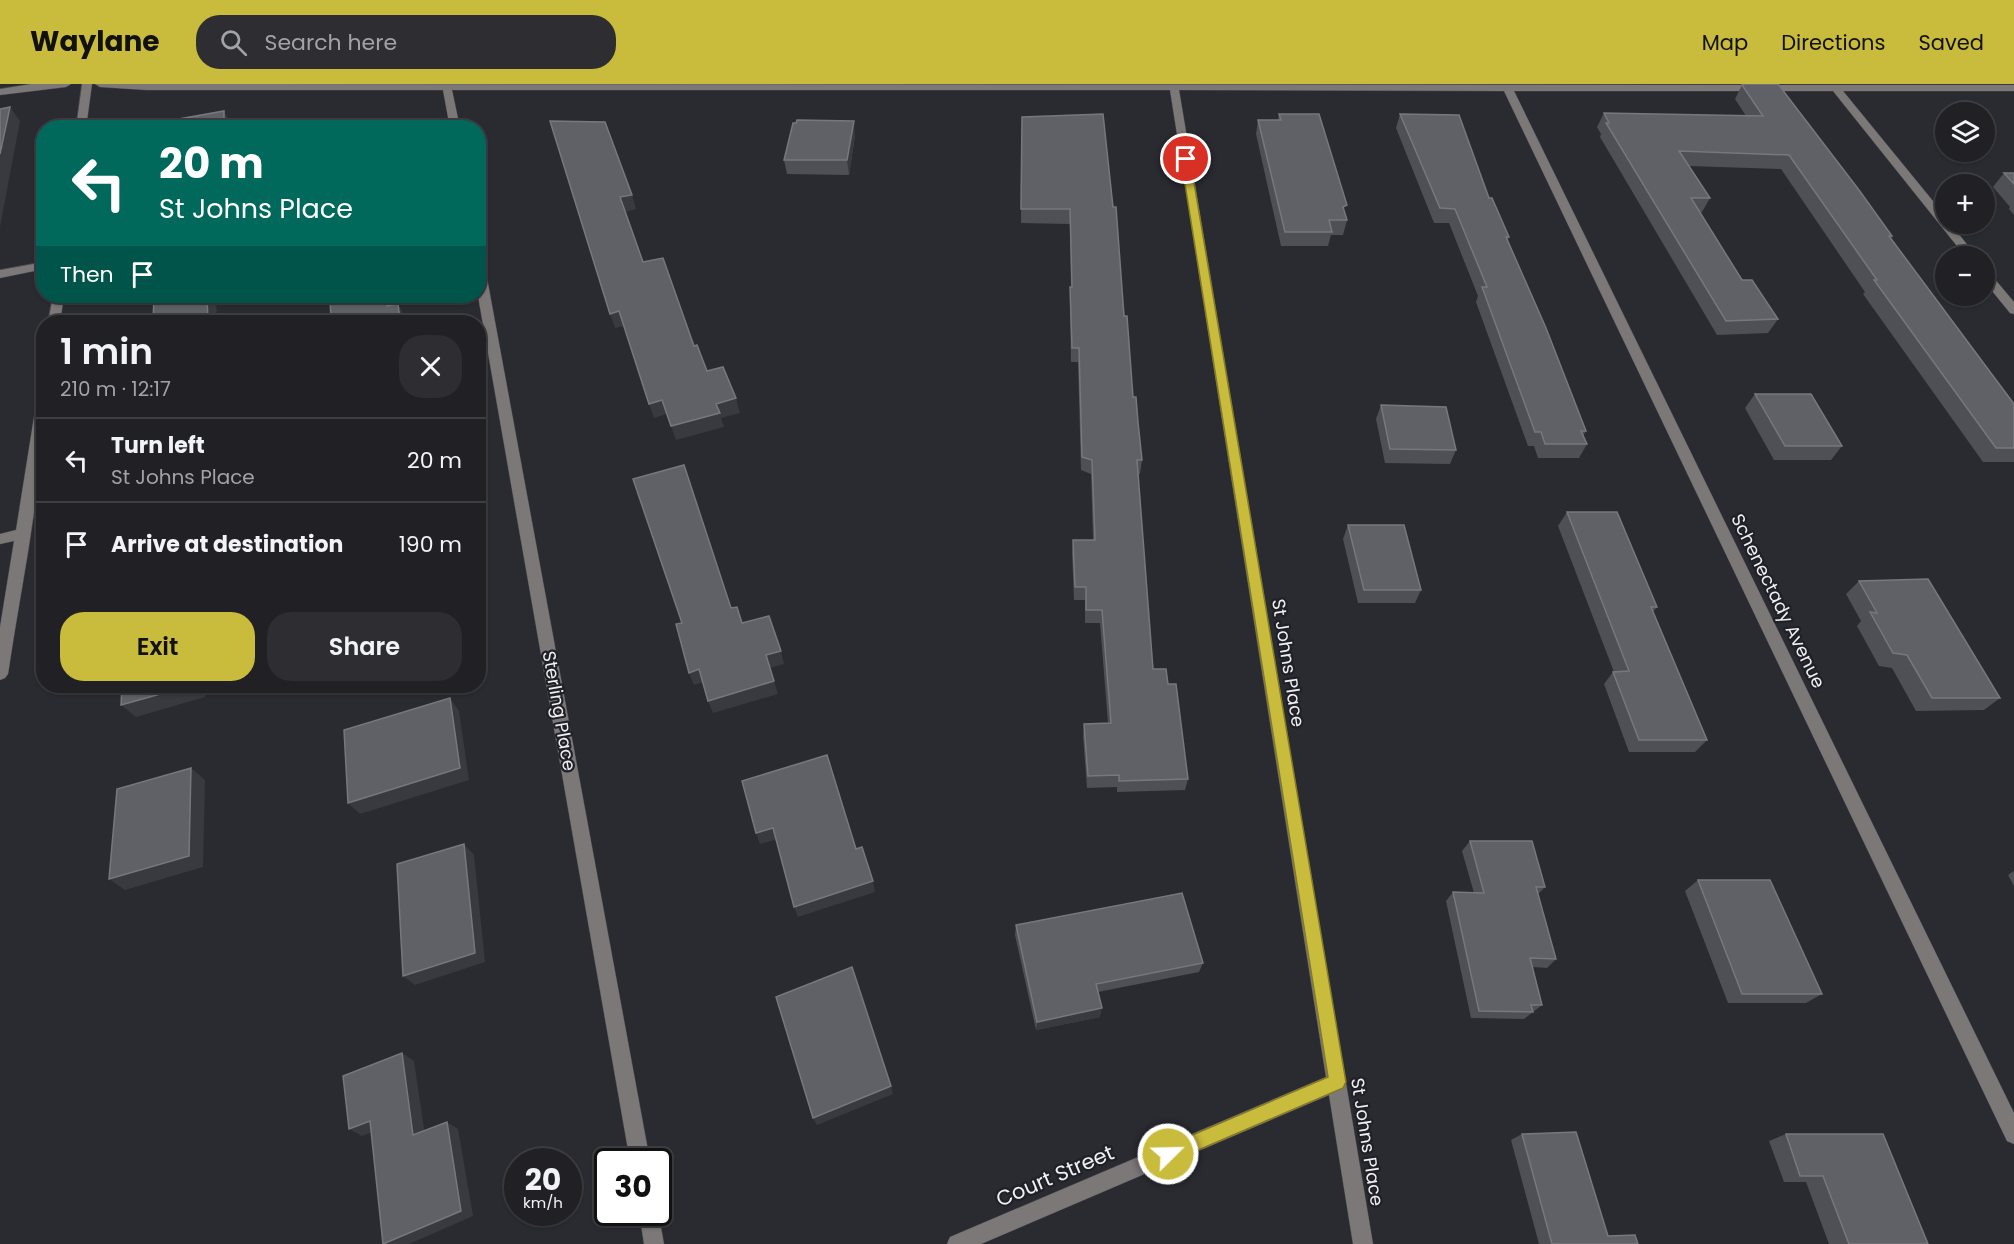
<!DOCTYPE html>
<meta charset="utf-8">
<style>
body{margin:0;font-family:Poppins,sans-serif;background:#2d2d32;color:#f1f3f6;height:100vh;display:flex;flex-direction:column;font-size:22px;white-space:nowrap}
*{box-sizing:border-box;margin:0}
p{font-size:20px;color:#a2a3a7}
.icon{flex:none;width:33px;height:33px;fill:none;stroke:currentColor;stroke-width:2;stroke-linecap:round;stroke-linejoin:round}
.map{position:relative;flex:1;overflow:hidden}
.panel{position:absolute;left:36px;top:231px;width:450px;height:378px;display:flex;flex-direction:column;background:#202025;border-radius:24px;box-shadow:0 2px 4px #0004,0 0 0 2px #3d3e42}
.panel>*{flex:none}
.hud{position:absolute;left:36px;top:36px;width:450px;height:183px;border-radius:24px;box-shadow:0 2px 4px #0004,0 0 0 2px #3d3e42;background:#00695c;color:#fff;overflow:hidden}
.tools{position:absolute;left:1935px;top:18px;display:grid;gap:12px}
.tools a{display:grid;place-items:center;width:60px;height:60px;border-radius:50%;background:#202025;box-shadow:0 2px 4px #0004,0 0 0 2px #3d3e42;font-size:30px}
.speed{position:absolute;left:504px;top:1064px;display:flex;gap:12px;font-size:30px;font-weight:700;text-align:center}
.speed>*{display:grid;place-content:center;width:78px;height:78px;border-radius:50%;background:#202025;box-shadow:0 2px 4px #0004,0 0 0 2px #3d3e42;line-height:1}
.speed small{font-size:15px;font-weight:400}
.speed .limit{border:3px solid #111;border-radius:9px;background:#fff;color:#111}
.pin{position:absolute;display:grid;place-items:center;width:51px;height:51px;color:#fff;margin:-26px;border:3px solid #fff;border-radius:50%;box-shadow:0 2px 6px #0007}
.me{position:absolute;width:66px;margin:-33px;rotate:67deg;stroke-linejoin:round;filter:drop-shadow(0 0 4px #0008)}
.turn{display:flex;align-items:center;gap:21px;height:126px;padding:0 24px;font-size:27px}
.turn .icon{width:78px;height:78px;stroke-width:2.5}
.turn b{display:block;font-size:42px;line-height:51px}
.then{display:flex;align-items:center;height:57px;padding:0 24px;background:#0003;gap:12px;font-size:22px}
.round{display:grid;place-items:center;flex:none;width:63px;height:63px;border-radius:24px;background:#2d2d32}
.head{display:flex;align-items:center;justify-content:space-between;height:102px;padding:0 24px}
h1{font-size:36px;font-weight:600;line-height:45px}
.cta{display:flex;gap:12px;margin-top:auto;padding:12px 24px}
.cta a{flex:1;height:69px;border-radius:24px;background:#c9bb3b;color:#111;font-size:24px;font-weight:600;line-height:69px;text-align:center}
.cta a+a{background:#2d2d32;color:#f1f3f6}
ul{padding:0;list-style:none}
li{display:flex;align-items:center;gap:18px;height:84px;padding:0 24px;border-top:2px solid #3d3e42}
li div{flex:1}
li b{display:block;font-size:22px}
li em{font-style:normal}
header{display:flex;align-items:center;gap:36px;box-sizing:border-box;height:84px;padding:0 30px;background:#c9bb3b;color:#111}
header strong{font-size:28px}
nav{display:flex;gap:33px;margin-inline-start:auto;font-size:21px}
.search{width:420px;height:54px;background:#2d2d32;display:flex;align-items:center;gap:15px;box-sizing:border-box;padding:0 21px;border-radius:24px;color:#a2a3a7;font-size:22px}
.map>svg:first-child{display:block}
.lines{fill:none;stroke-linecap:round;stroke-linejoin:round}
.minor-casing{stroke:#46464c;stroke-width:1}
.minor{fill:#7c7877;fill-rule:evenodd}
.wall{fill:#4f4f56}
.shaded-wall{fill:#393940}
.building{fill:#606067;stroke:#77777d;stroke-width:1.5}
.route{fill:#c9bb3b;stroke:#837a26;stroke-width:1.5}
.labels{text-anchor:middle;stroke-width:4.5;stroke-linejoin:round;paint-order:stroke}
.street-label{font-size:18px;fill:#efeff4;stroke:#202027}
.near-street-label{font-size:21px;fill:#efeff4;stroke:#202027}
</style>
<header>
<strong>Waylane</strong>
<div class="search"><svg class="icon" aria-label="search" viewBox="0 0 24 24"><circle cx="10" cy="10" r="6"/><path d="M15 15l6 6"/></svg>Search here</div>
<nav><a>Map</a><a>Directions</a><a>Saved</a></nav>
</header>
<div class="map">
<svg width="2014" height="1160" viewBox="0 0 2014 1160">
<rect width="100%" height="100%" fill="#2a2a31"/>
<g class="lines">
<defs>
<g id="minor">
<polygon points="31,0 71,0 66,3 0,11 0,5"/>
<polygon points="82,0 92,0 86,44 76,44"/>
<polygon points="95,0 2014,1 2014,7 1843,7 1946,133 1946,140 1951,140 1976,172 1965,172 1833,7 1514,7 2014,1029 2014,1060 2007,1057 1504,7 1179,6 1373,1160 1353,1160 1329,1011 981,1160 947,1160 950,1153 1326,993 1170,6 452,6 460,44 450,44 443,6 146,6 100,3"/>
<polygon points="478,175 484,178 650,1077 630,1077 478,212"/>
<polygon points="44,178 44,185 0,194 0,186"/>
<polygon points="1984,186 1988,187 2014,218 2014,230 2010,229 1984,197"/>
<polygon points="53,212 64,212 60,238 48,238"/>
<path d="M44,304C44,400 22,495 8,590L5,594L0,596V543L14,457L0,460V450L16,446L38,308Z"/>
<polygon points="658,1127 664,1160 644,1160 639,1128"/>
</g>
</defs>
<use href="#minor" class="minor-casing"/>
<use href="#minor" class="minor"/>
</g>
<g class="wall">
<polygon points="1742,1 1892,152 1891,155 2014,320 2014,378 1983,378 1863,210 1865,208 1781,85 1689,82 1710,114 1702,128 1700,128 1742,196 1778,235 1768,249 1717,251 1600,53 1601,50 1597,43 1604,29 1746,32 1735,15"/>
<polygon points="1103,30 1133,313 1142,376 1140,390 1138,390 1153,585 1168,600 1188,695 1185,706 1117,708 1117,703 1087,704 1083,652 1084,640 1108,639 1100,539 1085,539 1085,516 1074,516 1072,469 1073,456 1093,456 1091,390 1081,386 1078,278 1071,278 1070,217 1071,203 1070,140 1021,139 1022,33"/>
<polygon points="1279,30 1345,129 1347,136 1343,151 1331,151 1328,162 1281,162 1256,50 1258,36 1278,36"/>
<polygon points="1400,30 1489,114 1509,153 1508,156 1586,347 1583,352 1587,360 1579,374 1538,374 1534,362 1528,362 1476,218 1478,212 1449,139 1434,139 1396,44"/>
<polygon points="855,51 849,91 787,90 784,76"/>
<polygon points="2004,89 2014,89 2014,131 2009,125 2010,123 1993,103"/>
<polygon points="1755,310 1842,362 1831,376 1774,376 1745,324"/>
<polygon points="1381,321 1456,366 1450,380 1385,379 1376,335"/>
<polygon points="1567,428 1657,523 1653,528 1707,656 1695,668 1629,668 1604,600 1613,588 1614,588 1558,442"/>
<polygon points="1348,441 1421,506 1415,519 1358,519 1343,455"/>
<polygon points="1859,497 2000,614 1984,626 1916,627 1892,584 1879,582 1857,542 1861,537 1846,510"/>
<polygon points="1470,757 1545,803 1538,810 1556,875 1547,884 1533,883 1542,921 1524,935 1471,934 1446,817 1453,808 1474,809 1462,767"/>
<polygon points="2014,787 2014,802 2008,791"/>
<polygon points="1698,796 1822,910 1806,919 1728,919 1685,807"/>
<polygon points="1016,841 1203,879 1199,888 1098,908 1100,933 1036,946 1015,851"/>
<polygon points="1522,1050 1608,1152 1638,1160 1539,1160 1511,1056"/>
<polygon points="1786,1050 1928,1160 1829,1160 1806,1098 1784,1098 1769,1057"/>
</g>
<g class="shaded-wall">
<polygon points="10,23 20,37 0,143 0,70"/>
<polygon points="224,27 232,41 232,44 224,44"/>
<polygon points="854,37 855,51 849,91 847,76"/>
<polygon points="632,111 636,125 625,128 620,113"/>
<polygon points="207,212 216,212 217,238 208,238"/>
<polygon points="387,212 395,212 394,236 387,222"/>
<polygon points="398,220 405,234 406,238 400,236"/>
<polygon points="619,227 624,242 615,244 610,230"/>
<polygon points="736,314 740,329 721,334 724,343 676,356 671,342 716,320"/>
<polygon points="662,316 667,330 654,334 649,320"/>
<polygon points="781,567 784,580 770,584 766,571"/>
<polygon points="699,585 704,598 694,601 689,589"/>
<polygon points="774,597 778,610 713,629 708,617"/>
<polygon points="189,602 205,602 205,613 136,633 121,621"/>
<polygon points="450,614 459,627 469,696 360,730 348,719"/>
<polygon points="191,684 205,696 203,783 125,806 109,795"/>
<polygon points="773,744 778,755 760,760 756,749"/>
<polygon points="464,760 474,771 485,878 415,901 403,892"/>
<polygon points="873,797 875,808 798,833 794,823"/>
<polygon points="1102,924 1100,933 1036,946 1037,938"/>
<polygon points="402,969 414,977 426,1058 413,1051"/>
<polygon points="891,1002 893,1010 817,1041 813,1034"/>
<polygon points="370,1037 383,1044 362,1052 349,1045"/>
<polygon points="447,1038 458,1045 473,1132 409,1160 384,1160"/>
</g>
<g class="building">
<polygon points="1744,0 1778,0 1859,106 1892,152 1889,152 2014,320 2014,364 1996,364 1874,196 1877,196 1789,71 1679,67 1710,114 1691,114 1742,196 1752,196 1778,235 1726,237 1606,39 1609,39 1604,29 1763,32 1742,1"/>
<polygon points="10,23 0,70 0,25"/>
<polygon points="224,27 224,44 167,44 168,37"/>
<polygon points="1103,30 1113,123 1116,123 1124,232 1127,232 1133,313 1136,313 1138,338 1142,376 1137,376 1153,585 1166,585 1168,600 1176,600 1188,695 1119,697 1119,691 1088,692 1084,640 1111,639 1102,526 1086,526 1086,503 1075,503 1073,456 1095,456 1092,376 1082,373 1079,264 1072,264 1070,203 1072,203 1070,125 1021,125 1022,33"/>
<polygon points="1279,30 1319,30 1347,121 1343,123 1347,136 1329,136 1332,148 1285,148 1258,36 1281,36"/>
<polygon points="1400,30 1459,31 1489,114 1492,114 1509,153 1506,153 1546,244 1586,347 1581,347 1587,360 1545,360 1541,348 1535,348 1482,203 1487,203 1455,125 1440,124"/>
<polygon points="797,36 854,37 847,76 784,76 793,39 796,39"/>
<polygon points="550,37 605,38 632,111 620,113 643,178 663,174 694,262 697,261 707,287 723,283 736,314 716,320 720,329 671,342 662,316 649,320 619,227 610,230"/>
<polygon points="2004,89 2014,89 2014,100"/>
<polygon points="154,212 207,212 208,238 153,238"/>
<polygon points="330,212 387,212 387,222 398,220 400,236 406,234 407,238 331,238"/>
<polygon points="1755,310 1811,310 1842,362 1785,362"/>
<polygon points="1381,321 1446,323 1456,366 1390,365"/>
<polygon points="684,381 731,524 737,523 742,539 769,532 781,567 766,571 774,597 708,617 699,585 689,589 676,540 682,539 633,395"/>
<polygon points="1567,428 1617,428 1657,523 1651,523 1707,656 1639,656 1613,588 1629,587"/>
<polygon points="1348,441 1404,441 1421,506 1364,506"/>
<polygon points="1928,495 2000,614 1932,614 1907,571 1893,569 1870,528 1877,529 1859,497"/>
<polygon points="122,602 189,602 121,621"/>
<polygon points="450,614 460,684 348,719 344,646"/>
<polygon points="827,671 856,765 862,763 873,797 794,823 773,744 756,749 742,697"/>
<polygon points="191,684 189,772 109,795 117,705"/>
<polygon points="1470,757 1532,757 1545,803 1536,803 1556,875 1530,874 1542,921 1531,921 1533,928 1479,927 1453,808 1484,809"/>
<polygon points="464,760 475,869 403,892 397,780"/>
<polygon points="1698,796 1770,796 1822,910 1742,910"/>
<polygon points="1182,809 1203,879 1096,900 1102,924 1037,938 1016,841"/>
<polygon points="852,883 891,1002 813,1034 776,913"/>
<polygon points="402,969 413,1051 447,1038 461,1127 383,1160 370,1037 349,1045 343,992"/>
<polygon points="1576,1048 1608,1152 1635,1151 1638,1160 1552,1160 1522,1050"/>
<polygon points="1786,1050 1883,1050 1928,1160 1849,1160 1823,1092 1800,1092"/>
</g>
<polygon class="route" points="1186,72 1190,75 1346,998 1343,1004 1168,1079 1162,1076 1159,1070 1162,1064 1328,993 1181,75"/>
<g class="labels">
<g class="street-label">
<text transform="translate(1778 517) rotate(64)" y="6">Schenectady Avenue</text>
<text transform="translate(1288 579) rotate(81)" y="6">St Johns Place</text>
<text transform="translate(559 627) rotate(80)" y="6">Sterling Place</text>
<text transform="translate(1367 1058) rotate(81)" y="6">St Johns Place</text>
</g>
<g class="near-street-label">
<text transform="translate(1055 1092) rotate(-23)" y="7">Court Street</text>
</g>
</g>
</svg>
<div class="tools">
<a><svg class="icon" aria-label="layers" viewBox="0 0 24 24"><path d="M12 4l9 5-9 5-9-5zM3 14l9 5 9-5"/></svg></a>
<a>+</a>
<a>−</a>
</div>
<div class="speed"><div>20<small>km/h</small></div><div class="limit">30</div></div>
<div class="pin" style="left:1186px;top:75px;background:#d93025"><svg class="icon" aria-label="arrive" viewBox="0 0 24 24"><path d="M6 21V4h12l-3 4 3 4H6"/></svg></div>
<svg class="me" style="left:1168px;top:1070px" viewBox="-20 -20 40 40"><circle r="17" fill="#c9bb3b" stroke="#fff" stroke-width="3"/><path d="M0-11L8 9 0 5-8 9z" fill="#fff"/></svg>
<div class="hud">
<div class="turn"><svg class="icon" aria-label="left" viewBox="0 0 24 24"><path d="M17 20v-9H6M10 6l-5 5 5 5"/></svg><div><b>20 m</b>St Johns Place</div></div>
<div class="then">Then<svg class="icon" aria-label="arrive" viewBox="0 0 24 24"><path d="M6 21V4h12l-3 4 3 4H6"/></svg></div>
</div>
<section class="panel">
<div class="head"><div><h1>1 min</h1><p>210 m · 12:17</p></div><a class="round"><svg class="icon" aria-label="close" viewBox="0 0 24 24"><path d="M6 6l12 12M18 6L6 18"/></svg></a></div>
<ul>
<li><svg class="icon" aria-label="left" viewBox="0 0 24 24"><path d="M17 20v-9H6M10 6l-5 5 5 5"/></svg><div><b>Turn left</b><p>St Johns Place</p></div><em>20 m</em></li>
<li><svg class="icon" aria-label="arrive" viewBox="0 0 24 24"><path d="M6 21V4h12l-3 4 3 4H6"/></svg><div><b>Arrive at destination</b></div><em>190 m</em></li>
</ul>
<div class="cta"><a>Exit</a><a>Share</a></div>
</section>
</div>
